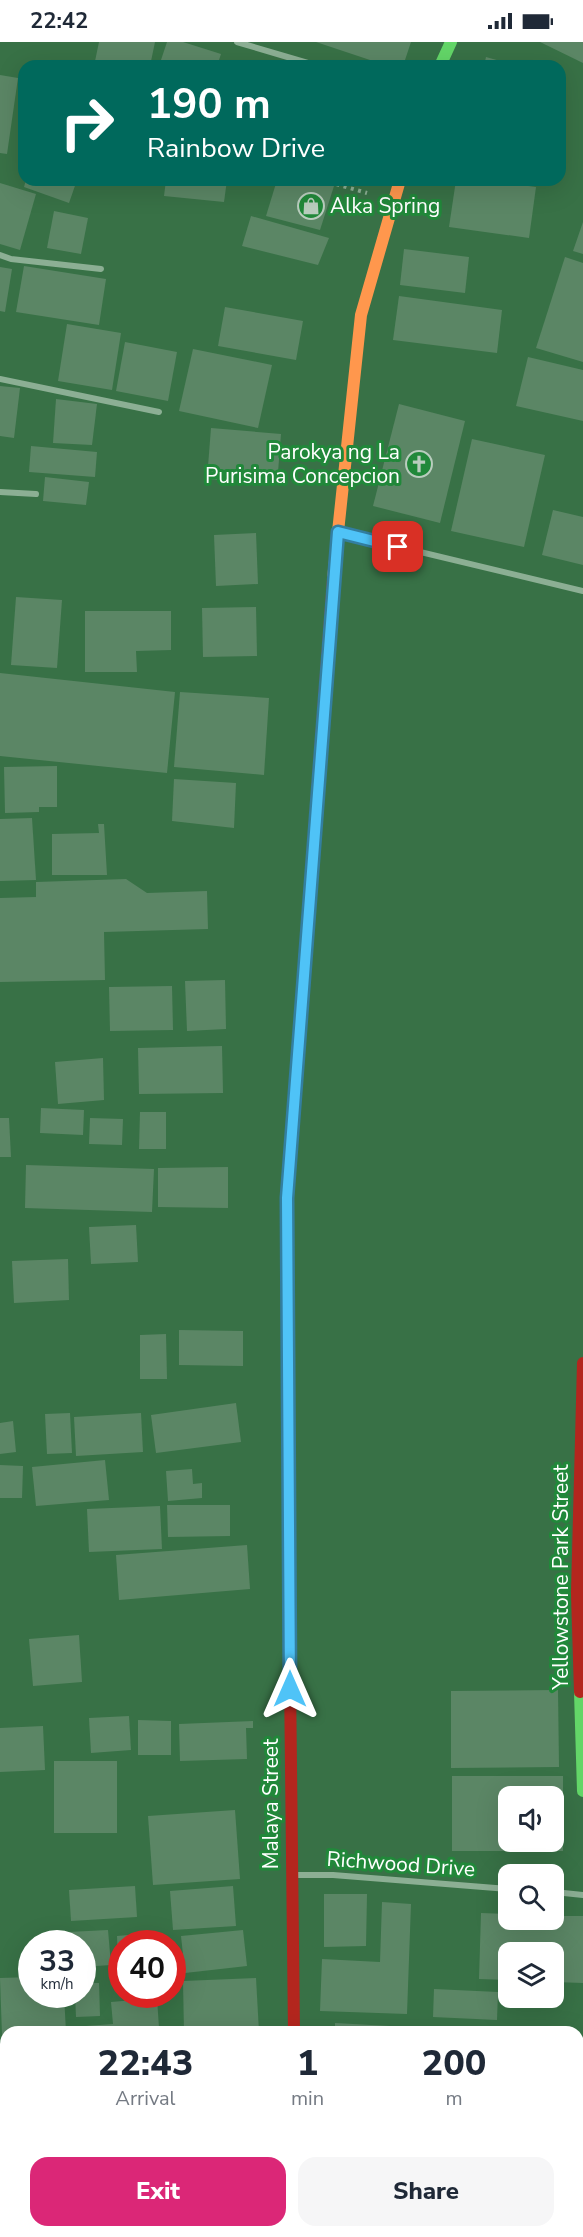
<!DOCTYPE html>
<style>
body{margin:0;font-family:"Nunito Sans",sans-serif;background:#f6f6f7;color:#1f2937;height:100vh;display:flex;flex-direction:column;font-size:22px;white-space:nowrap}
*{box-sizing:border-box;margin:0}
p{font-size:20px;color:#747a83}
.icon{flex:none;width:33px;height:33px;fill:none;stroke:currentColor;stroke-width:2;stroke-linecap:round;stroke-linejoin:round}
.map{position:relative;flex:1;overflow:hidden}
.drawer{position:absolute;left:0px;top:1984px;width:584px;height:212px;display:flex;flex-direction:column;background:#fff;border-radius:18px 18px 0 0;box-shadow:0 6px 24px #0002}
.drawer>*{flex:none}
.top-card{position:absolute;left:18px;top:18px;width:548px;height:126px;border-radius:18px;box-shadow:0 6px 24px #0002;background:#00695c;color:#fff;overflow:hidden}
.fabs{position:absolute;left:498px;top:1744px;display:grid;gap:12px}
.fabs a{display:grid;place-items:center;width:66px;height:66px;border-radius:12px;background:#fff;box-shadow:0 6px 24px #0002;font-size:30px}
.speed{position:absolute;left:18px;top:1888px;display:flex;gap:12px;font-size:30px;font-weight:700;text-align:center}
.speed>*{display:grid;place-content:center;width:78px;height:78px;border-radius:50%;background:#fff;box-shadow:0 6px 24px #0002;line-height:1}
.speed small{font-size:15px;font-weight:400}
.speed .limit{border:9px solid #d22;background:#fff;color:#111}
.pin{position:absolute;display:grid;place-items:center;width:51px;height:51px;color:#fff;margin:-26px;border-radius:12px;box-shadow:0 3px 9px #0006}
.me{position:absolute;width:66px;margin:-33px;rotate:0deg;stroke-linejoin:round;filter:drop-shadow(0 0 4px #0008)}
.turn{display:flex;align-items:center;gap:21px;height:126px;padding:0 30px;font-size:27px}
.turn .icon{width:78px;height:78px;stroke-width:2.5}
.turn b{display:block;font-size:42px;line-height:51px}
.eta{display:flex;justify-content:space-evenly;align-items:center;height:102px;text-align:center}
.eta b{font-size:36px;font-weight:800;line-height:42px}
.cta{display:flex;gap:12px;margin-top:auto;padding:12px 30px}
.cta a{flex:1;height:69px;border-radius:18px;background:#db2777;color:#fff;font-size:24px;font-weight:800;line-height:69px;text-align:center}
.cta a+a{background:#f6f6f7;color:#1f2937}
.status{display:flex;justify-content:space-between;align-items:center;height:42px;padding:0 30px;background:#fff;direction:ltr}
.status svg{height:16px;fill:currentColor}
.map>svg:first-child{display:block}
.building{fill:#5b8665;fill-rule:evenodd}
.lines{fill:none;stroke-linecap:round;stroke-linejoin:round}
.path{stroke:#8caf94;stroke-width:4;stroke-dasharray:3 4.5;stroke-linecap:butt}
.street{stroke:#8caf94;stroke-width:6}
.fast{stroke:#63d668;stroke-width:12}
.slow{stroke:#ff974d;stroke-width:12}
.jam{stroke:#b3261e;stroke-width:12}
.route-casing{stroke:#337fa1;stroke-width:15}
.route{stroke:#4fc3f7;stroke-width:10}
.labels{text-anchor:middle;stroke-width:6;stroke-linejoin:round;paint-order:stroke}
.poi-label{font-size:21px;fill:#fff;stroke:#21883a;text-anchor:start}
.street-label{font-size:21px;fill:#fff;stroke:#21883a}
</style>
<div class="status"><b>22:42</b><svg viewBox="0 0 49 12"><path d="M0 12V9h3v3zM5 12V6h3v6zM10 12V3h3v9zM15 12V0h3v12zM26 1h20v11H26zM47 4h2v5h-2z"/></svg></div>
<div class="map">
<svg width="583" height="2195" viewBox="0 0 583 2195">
<rect width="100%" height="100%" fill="#387146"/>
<g class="building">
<polygon points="99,0 155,0 150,24 94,24"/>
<polygon points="167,0 183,0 221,12 217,24 159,24"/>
<polygon points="316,0 411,0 403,24 388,24"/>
<polygon points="540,0 583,0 583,21"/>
<polygon points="486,15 514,23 514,24 484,24"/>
<polygon points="0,33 18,36 7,112 0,111"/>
<polygon points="26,138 77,138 69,161 24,145"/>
<polygon points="166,138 227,138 224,160 164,154"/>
<polygon points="277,138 313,138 334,144 320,188 266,174"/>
<polygon points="456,138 482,138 536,145 529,196 449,185"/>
<polygon points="0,141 36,152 20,208 0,202"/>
<polygon points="54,169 88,176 81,212 47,206"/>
<polygon points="251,174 329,196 318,223 242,204"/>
<polygon points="583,180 583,212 573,209"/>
<polygon points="404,207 469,215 465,251 400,243"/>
<polygon points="565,215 583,221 583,320 536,306"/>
<polygon points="24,224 106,237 99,283 16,270"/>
<polygon points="0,225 12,227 5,270 0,269"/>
<polygon points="399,254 502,268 497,311 393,298"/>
<polygon points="225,265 303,279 296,318 218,304"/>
<polygon points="67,282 121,291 112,348 58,339"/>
<polygon points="125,300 177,310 168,359 116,349"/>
<polygon points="193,307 272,323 258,386 179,369"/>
<polygon points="528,315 583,328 583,379 516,364"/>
<polygon points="0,344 20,346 14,396 0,394"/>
<polygon points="56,357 97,362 92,403 53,401"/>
<polygon points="399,362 465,379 440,481 373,464"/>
<polygon points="211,386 281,392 277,443 207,437"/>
<polygon points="472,397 545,413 524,505 451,489"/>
<polygon points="31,404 97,410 95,435 29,430"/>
<polygon points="45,435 89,440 86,463 43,459"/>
<polygon points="553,468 583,475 583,523 542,513"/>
<polygon points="256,491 258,542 216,544 214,493"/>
<polygon points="16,555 62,558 57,626 11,623"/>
<polygon points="256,565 257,614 203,615 202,566"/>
<polygon points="85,569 171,569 171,608 136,609 137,630 85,630"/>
<polygon points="0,631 175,650 167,731 0,714"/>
<polygon points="180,650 269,656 264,733 174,725"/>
<polygon points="57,724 57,765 39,765 39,770 5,771 4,725"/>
<polygon points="174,737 236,741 234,786 172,779"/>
<polygon points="32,776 36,838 0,839 0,777"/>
<polygon points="98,782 104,782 107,833 52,833 52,792 99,791"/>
<polygon points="126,837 147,851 207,849 208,887 104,890 105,938 0,940 0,856 36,855 36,840"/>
<polygon points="225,938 226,987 187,989 185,939"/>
<polygon points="172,944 173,988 110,989 109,945"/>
<polygon points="222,1004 223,1051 139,1052 138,1006"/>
<polygon points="103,1016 104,1058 58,1062 55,1020"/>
<polygon points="41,1066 84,1068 83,1093 40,1091"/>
<polygon points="140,1070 166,1070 166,1107 139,1107"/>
<polygon points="0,1076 9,1076 11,1115 0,1115"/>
<polygon points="90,1076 123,1077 122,1103 89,1102"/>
<polygon points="26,1123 154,1127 152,1170 25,1166"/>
<polygon points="228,1125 228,1166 158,1165 158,1126"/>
<polygon points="136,1183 138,1220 91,1222 89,1185"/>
<polygon points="68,1217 69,1258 14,1261 12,1219"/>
<polygon points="179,1288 243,1289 243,1324 179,1323"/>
<polygon points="166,1292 167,1337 140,1337 140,1293"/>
<polygon points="236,1361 241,1400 156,1411 151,1373"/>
<polygon points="70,1371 72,1411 47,1412 45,1372"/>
<polygon points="141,1371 143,1410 76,1414 74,1375"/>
<polygon points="13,1379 16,1410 0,1412 0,1381"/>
<polygon points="105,1418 109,1458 36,1464 32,1425"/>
<polygon points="0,1423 23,1424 22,1456 0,1456"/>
<polygon points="192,1427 193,1442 202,1441 202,1456 168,1459 166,1429"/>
<polygon points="167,1463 230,1463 230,1494 168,1495"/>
<polygon points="160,1464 162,1507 89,1510 87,1467"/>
<polygon points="247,1503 250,1547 119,1558 116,1513"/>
<polygon points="79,1593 82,1640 33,1644 29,1597"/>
<polygon points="558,1648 559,1725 451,1726 451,1649"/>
<polygon points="129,1674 131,1708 91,1711 89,1676"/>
<polygon points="138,1678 171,1679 171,1713 138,1713"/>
<polygon points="253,1679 253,1686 246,1686 247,1717 180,1719 179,1682"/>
<polygon points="43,1684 45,1728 0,1730 0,1686"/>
<rect x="54" y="1719" width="63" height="72"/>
<path d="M452,1734H563V1809H452ZM508,1755H554V1800H508Z"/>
<polygon points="235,1768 240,1837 153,1843 148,1774"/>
<polygon points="135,1844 137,1875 71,1879 69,1848"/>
<polygon points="233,1844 236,1884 173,1888 170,1849"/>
<polygon points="324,1852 367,1852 366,1904 324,1905"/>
<polygon points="382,1860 411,1862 407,1972 320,1969 322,1917 380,1920"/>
<polygon points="481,1871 508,1872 508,1878 554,1878 554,1874 583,1874 583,1941 554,1940 554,1911 508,1911 508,1938 479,1937"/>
<polygon points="108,1888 111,1923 82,1925 82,1902 68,1902 68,1890"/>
<polygon points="243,1888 247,1924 185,1931 181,1894"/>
<polygon points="152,1891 153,1902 122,1902 122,1918 118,1918 117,1894"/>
<polygon points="32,1935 32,1953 64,1953 66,1990 6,1990 6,1993 2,1993 0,1936"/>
<polygon points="256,1936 259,1990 184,1990 183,1939"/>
<polygon points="82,1941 99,1941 100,1974 76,1975 75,1953 82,1953"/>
<polygon points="434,1947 498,1950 497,1978 433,1975"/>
<polygon points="157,1956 159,1986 140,1988 141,1990 73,1990 72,1985 113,1982 111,1960"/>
<polygon points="335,1981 481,1989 481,1990 335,1990"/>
<rect x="0" y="2072" width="6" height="61"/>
<polygon points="578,2107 583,2107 583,2131 578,2130"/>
<polygon points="0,2141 6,2141 6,2190 158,2190 158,2195 0,2195"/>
<rect x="166" y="2190" width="92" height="5"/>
<rect x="467" y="2190" width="41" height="5"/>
<polygon points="524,2190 564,2190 565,2195 525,2195"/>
</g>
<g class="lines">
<polyline class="path" points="322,138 367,151"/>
<g class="street">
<polyline points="237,0 318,24"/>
<polyline points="0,213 11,217 101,227"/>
<polyline points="0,337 159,370"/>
<polyline points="0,450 36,452"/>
<polyline points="337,490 583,549"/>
<polyline points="291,1833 333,1833 508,1847"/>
<polyline points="554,1850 583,1853"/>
<polyline points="578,2173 583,2173"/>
</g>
<g class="fast">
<polyline points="440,24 451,0"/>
<polyline points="287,1165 305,911"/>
<polyline points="580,1650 583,1749"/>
<polyline points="296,2190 296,2195"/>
</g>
<g class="slow">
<polyline points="333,537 361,273 400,138"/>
<polyline points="287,1165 290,1636"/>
</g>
<g class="jam">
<polyline points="305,911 333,537"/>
<polyline points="290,1636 294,1990"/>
<polyline points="580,1650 577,1551 583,1321"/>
</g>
</g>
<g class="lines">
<defs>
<polyline id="route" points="290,1647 287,1156 338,490 398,505"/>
</defs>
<use href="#route" class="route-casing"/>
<use href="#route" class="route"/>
</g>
<defs>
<symbol id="shop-ring" viewBox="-11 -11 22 22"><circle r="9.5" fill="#21883a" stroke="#b9cdbe" stroke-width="1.5"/><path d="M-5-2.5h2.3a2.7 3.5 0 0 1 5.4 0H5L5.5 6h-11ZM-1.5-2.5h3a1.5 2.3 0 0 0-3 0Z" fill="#b9cdbe"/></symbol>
<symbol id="church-ring" viewBox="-11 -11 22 22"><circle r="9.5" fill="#21883a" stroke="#b9cdbe" stroke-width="1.5"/><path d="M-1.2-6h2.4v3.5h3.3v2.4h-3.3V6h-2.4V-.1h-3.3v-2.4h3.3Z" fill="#b9cdbe"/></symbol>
</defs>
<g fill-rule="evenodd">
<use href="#shop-ring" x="296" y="149" width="30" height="30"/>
<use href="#church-ring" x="404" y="407" width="30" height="30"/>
</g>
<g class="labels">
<g class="poi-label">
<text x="330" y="171">Alka Spring</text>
<text x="400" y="417" text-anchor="end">Parokya ng La<tspan x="400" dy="24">Purisima Concepcion</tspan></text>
</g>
<g class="street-label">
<text transform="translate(561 1535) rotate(-90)" y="7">Yellowstone Park Street</text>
<text transform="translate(271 1762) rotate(-90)" y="7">Malaya Street</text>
<text transform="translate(401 1822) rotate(4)" y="7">Richwood Drive</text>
</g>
</g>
</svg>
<div class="fabs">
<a><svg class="icon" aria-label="sound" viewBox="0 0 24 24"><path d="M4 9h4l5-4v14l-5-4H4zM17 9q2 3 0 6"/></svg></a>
<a><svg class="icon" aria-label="search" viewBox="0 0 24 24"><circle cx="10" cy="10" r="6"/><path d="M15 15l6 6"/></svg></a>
<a><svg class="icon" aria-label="layers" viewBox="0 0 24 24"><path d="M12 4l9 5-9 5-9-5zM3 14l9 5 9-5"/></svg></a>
</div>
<div class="speed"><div>33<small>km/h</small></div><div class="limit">40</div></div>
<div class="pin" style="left:398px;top:505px;background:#d93025"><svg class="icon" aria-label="arrive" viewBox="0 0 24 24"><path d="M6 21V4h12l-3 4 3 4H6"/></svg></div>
<svg class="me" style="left:290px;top:1647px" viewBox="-20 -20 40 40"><path d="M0-17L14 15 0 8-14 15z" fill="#4fc3f7" stroke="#fff" stroke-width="4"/></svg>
<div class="top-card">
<div class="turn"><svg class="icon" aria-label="right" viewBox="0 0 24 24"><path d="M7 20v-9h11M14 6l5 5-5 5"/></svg><div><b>190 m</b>Rainbow Drive</div></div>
</div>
<section class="drawer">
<div class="eta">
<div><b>22:43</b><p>Arrival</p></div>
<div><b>1</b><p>min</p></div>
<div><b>200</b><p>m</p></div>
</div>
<div class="cta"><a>Exit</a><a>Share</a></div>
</section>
</div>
